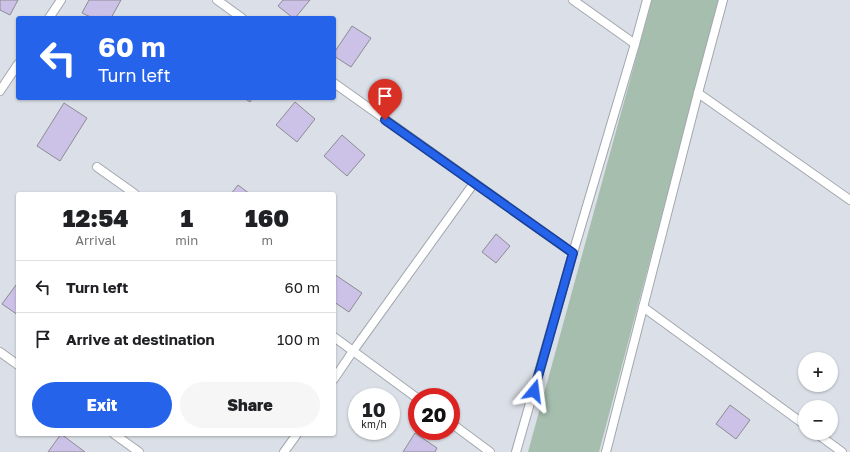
<!DOCTYPE html>
<meta charset="utf-8">
<style>
body{margin:0;font-family:"Golos Text",sans-serif;background:#f6f6f6;color:#202124;height:100vh;display:flex;flex-direction:column;font-size:15px;white-space:nowrap}
*{box-sizing:border-box;margin:0}
p{font-size:13px;color:#757577}
.icon{flex:none;width:22px;height:22px;fill:none;stroke:currentColor;stroke-width:2;stroke-linecap:round;stroke-linejoin:round}
.map{position:relative;flex:1;overflow:hidden}
.drawer{position:absolute;left:16px;top:192px;width:320px;height:244px;display:flex;flex-direction:column;background:#fff;border-radius:4px;box-shadow:0 1px 3px #0004}
.drawer>*{flex:none}
.top-card{position:absolute;left:16px;top:16px;width:320px;height:84px;border-radius:4px;box-shadow:0 1px 3px #0004;background:#2563eb;color:#fff;overflow:hidden}
.buttons{position:absolute;left:798px;top:352px;display:grid;gap:8px}
.buttons a{display:grid;place-items:center;width:40px;height:40px;border-radius:50%;background:#fff;box-shadow:0 1px 3px #0004;font-size:20px}
.speed{position:absolute;left:348px;top:388px;display:flex;gap:8px;font-size:20px;font-weight:700;text-align:center}
.speed>*{display:grid;place-content:center;width:52px;height:52px;border-radius:50%;background:#fff;box-shadow:0 1px 3px #0004;line-height:1}
.speed small{font-size:10px;font-weight:400}
.speed .limit{border:6px solid #d22;background:#fff;color:#111}
.pin{position:absolute;display:grid;place-items:center;width:34px;height:34px;color:#fff;margin:-41px -17px;border-radius:50% 50% 50% 0;rotate:-45deg;box-shadow:0 0 4px #0007}
.pin .icon{rotate:45deg}
.me{position:absolute;width:44px;margin:-22px;rotate:16deg;stroke-linejoin:round;filter:drop-shadow(0 0 3px #0008)}
.turn{display:flex;align-items:center;gap:14px;height:84px;padding:0 16px;font-size:18px}
.turn .icon{width:52px;height:52px;stroke-width:2.5}
.turn b{display:block;font-size:28px;line-height:34px}
.eta{display:flex;justify-content:space-evenly;align-items:center;height:68px;text-align:center}
.eta b{font-size:24px;font-weight:800;line-height:28px}
.action{display:flex;gap:8px;margin-top:auto;padding:8px 16px}
.action a{flex:1;height:46px;border-radius:24px;background:#2563eb;color:#fff;font-size:16px;font-weight:800;line-height:46px;text-align:center}
.action a+a{background:#f6f6f6;color:#202124}
ul{padding:0;list-style:none}
li{display:flex;align-items:center;gap:12px;height:52px;padding:0 16px;border-top:1px solid #e0e0e0}
li div{flex:1}
li b{display:block;font-size:15px}
li em{font-style:normal}
.map>svg:first-child{display:block}
.green{fill:#a6bead}
.building{fill:#ccc1e7;stroke:#8d8b92}
.lines{fill:none;stroke-linecap:round;stroke-linejoin:round}
.lane-casing{stroke:#a3a7ae;stroke-width:10}
.lane{stroke:#fff;stroke-width:8}
.route-casing{stroke:#184099;stroke-width:10}
.route{stroke:#2563eb;stroke-width:7}
</style>
<div class="map">
<svg width="850" height="452" viewBox="0 0 850 452">
<rect width="100%" height="100%" fill="#dbdfe7"/>
<polygon class="green" points="652,0 719,0 599,452 528,452"/>
<g class="building">
<polygon points="0,0 18,0 10,15 0,10"/>
<polygon points="89,0 121,0 111,18 93,18 82,13"/>
<polygon points="283,0 310,0 295,18 293,18 278,6"/>
<polygon points="352,26 371,38 351,67 334,56 334,53"/>
<polygon points="244,98 252,98 250,102"/>
<polygon points="295,102 315,119 297,142 276,125"/>
<polygon points="64,103 87,118 60,161 37,146"/>
<polygon points="342,135 365,155 347,176 324,156"/>
<polygon points="238,185 250,194 231,194"/>
<polygon points="496,234 510,246 496,263 482,252"/>
<polygon points="334,274 362,293 349,312 334,302"/>
<polygon points="16,285 18,286 18,315 2,304"/>
<polygon points="730,405 750,420 736,439 716,424"/>
<polygon points="415,433 437,448 435,452 403,452"/>
<polygon points="61,434 85,452 48,452"/>
</g>
<g class="lines">
<defs>
<g id="lane">
<polyline points="217,0 242,18"/>
<polyline points="573,0 635,44"/>
<polyline points="49,18 61,0"/>
<polyline points="334,83 573,253"/>
<polyline points="0,91 18,64"/>
<polyline points="698,93 850,200"/>
<polyline points="97,167 135,194"/>
<polyline points="643,307 805,425"/>
<polyline points="334,337 417,398"/>
<polyline points="0,352 18,365"/>
<polyline points="334,379 353,351 474,183"/>
<polyline points="451,423 490,452"/>
<polyline points="816,433 842,452"/>
<polyline points="114,434 139,452"/>
<polyline points="284,452 297,434"/>
<polyline points="516,452 573,253 635,44 647,0"/>
<polyline points="606,452 698,93 723,0"/>
</g>
</defs>
<use href="#lane" class="lane-casing"/>
<use href="#lane" class="lane"/>
</g>
<g class="lines">
<defs>
<polyline id="route" points="385,120 573,253 534,391"/>
</defs>
<use href="#route" class="route-casing"/>
<use href="#route" class="route"/>
</g>
</svg>
<div class="buttons">
<a>+</a>
<a>−</a>
</div>
<div class="speed"><div>10<small>km/h</small></div><div class="limit">20</div></div>
<div class="pin" style="left:385px;top:120px;background:#d93025"><svg class="icon" aria-label="arrive" viewBox="0 0 24 24"><path d="M6 21V4h12l-3 4 3 4H6"/></svg></div>
<svg class="me" style="left:534px;top:391px" viewBox="-20 -20 40 40"><path d="M0-17L14 15 0 8-14 15z" fill="#2563eb" stroke="#fff" stroke-width="4"/></svg>
<div class="top-card">
<div class="turn"><svg class="icon" aria-label="left" viewBox="0 0 24 24"><path d="M17 20v-9H6M10 6l-5 5 5 5"/></svg><div><b>60 m</b>Turn left</div></div>
</div>
<section class="drawer">
<div class="eta">
<div><b>12:54</b><p>Arrival</p></div>
<div><b>1</b><p>min</p></div>
<div><b>160</b><p>m</p></div>
</div>
<ul>
<li><svg class="icon" aria-label="left" viewBox="0 0 24 24"><path d="M17 20v-9H6M10 6l-5 5 5 5"/></svg><div><b>Turn left</b></div><em>60 m</em></li>
<li><svg class="icon" aria-label="arrive" viewBox="0 0 24 24"><path d="M6 21V4h12l-3 4 3 4H6"/></svg><div><b>Arrive at destination</b></div><em>100 m</em></li>
</ul>
<div class="action"><a>Exit</a><a>Share</a></div>
</section>
</div>
